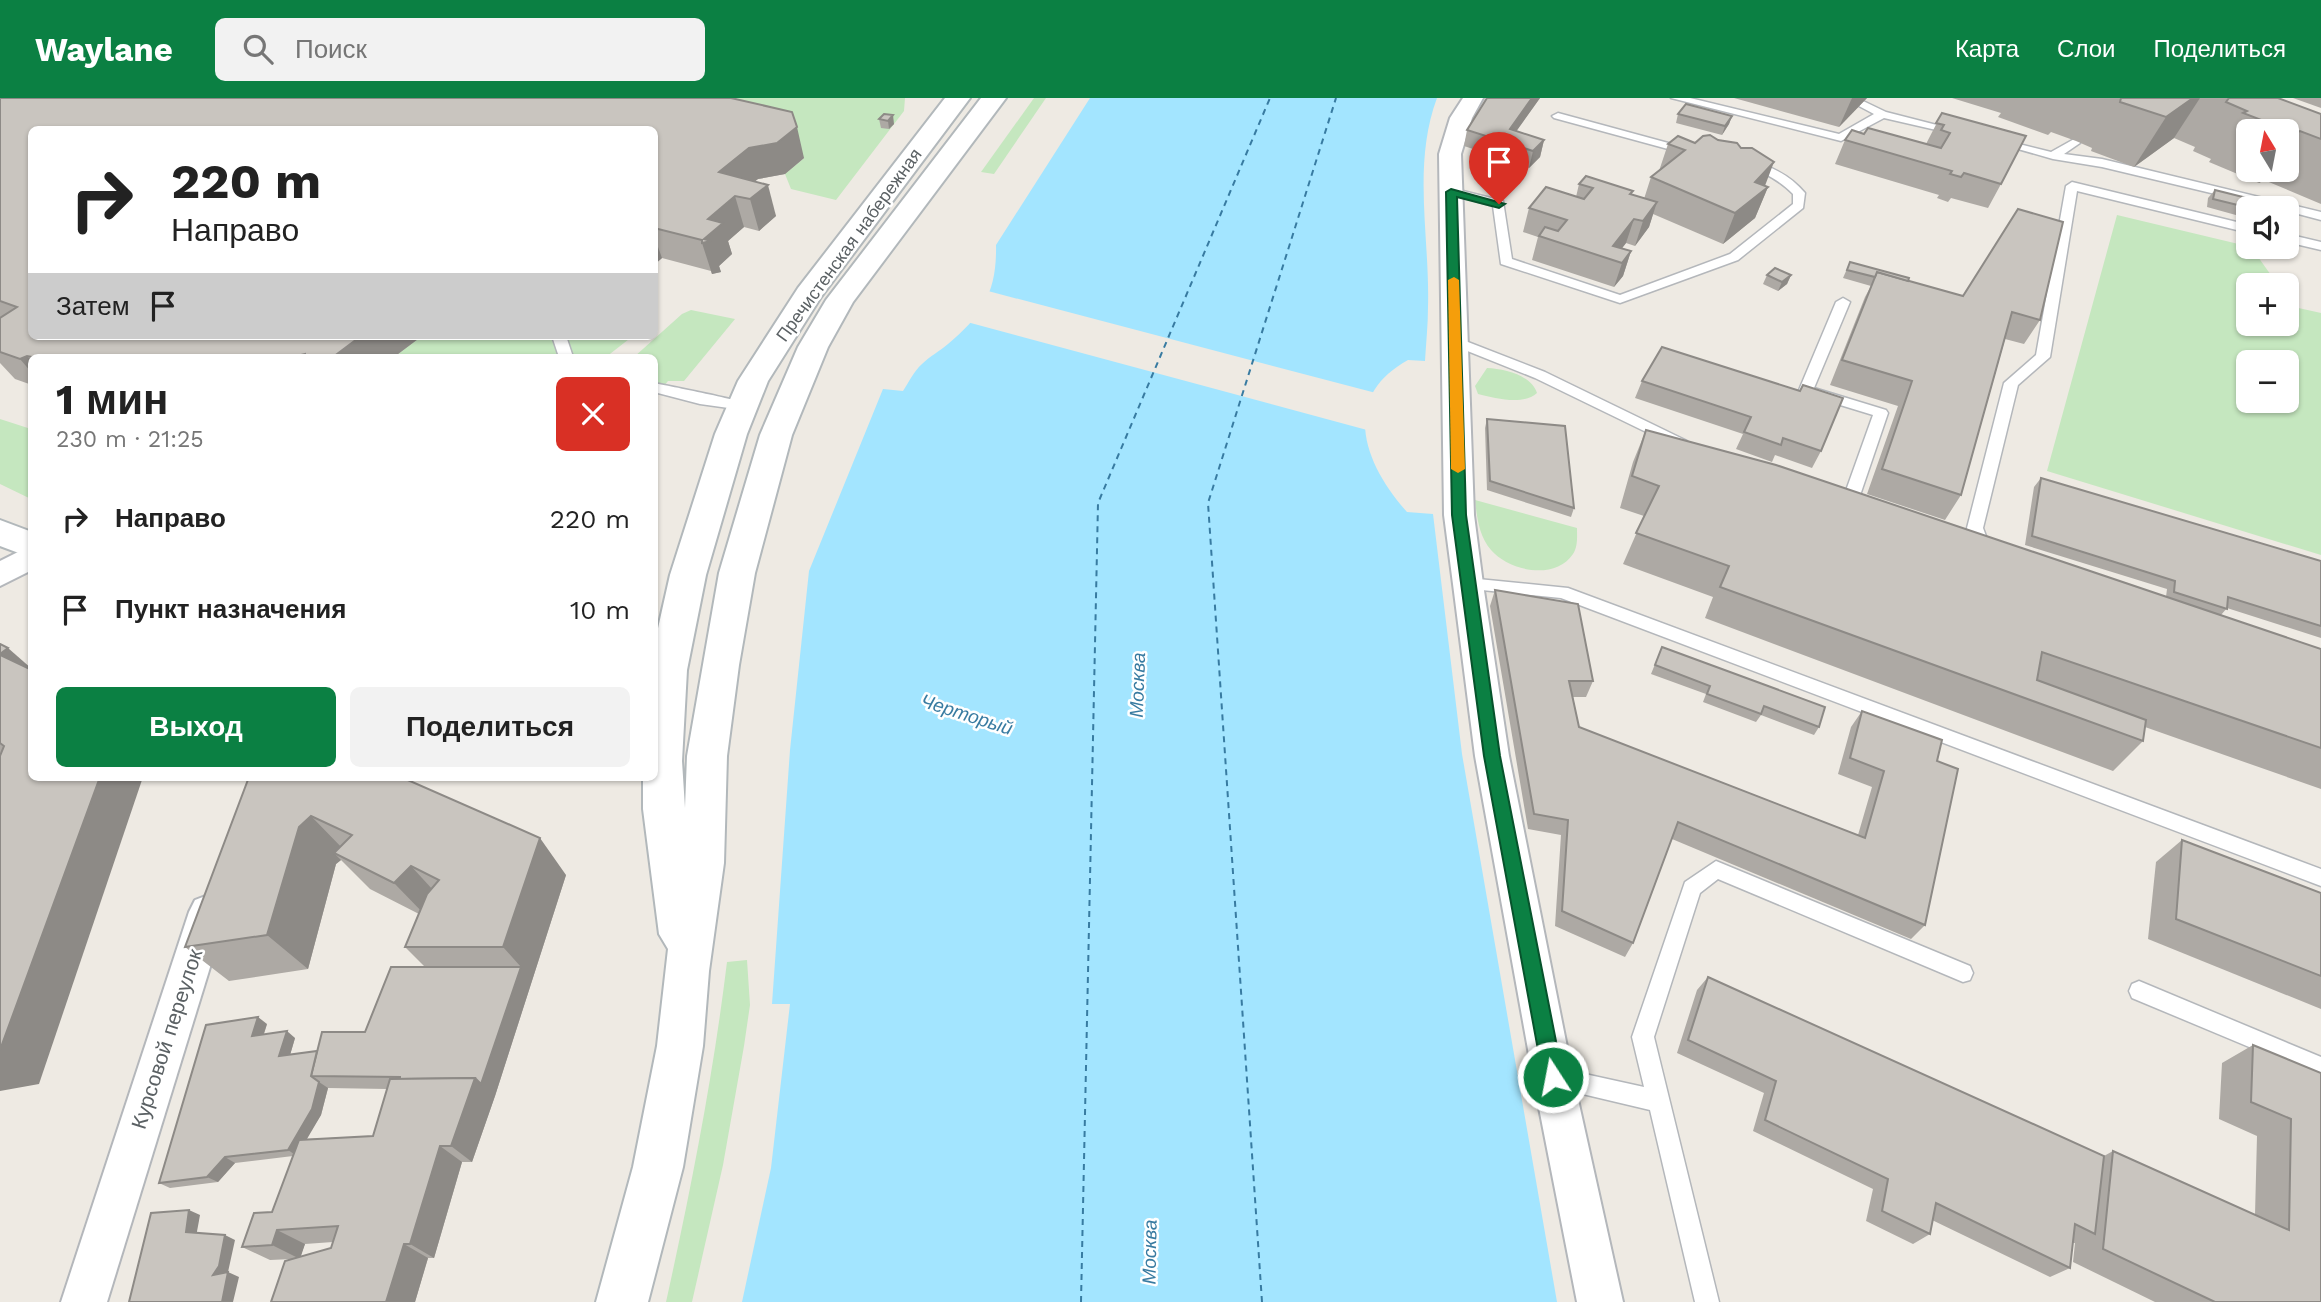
<!DOCTYPE html>
<html lang="ru">
<meta charset="utf-8">
<style>
body{margin:0;font-family:"Work Sans",sans-serif;background:#f2f2f2;color:#222;height:100vh;display:flex;flex-direction:column;font-size:26px;white-space:nowrap}
*{box-sizing:border-box;margin:0}
p{font-size:23px;color:#767676}
.icon{flex:none;width:38px;height:38px;fill:none;stroke:currentColor;stroke-width:2;stroke-linecap:round;stroke-linejoin:round}
.map{position:relative;flex:1;overflow:hidden}
.side{position:absolute;left:28px;top:256px;width:630px;height:427px;display:flex;flex-direction:column;background:#fff;border-radius:10px;box-shadow:0 2px 5px #0004}
.side>*{flex:none}
.hud{position:absolute;left:28px;top:28px;width:630px;height:214px;border-radius:10px;box-shadow:0 2px 5px #0004;background:#fff;color:#222;overflow:hidden}
.needle{width:46px;rotate:350deg}
.controls{position:absolute;left:2236px;top:21px;display:grid;gap:14px}
.controls a{display:grid;place-items:center;width:63px;height:63px;border-radius:10px;background:#fff;box-shadow:0 2px 5px #0004;font-size:35px}
.pin{position:absolute;display:grid;place-items:center;width:60px;height:60px;color:#fff;margin:-72px -30px;border-radius:50% 50% 50% 0;rotate:-45deg;box-shadow:0 0 7px #0007}
.pin .icon{rotate:45deg}
.me{position:absolute;width:77px;margin:-38px;rotate:349deg;stroke-linejoin:round;filter:drop-shadow(0 0 5px #0008)}
.turn{display:flex;align-items:center;gap:24px;height:147px;padding:0 28px;font-size:32px}
.turn .icon{width:91px;height:91px;stroke-width:2.5}
.turn b{display:block;font-size:49px;line-height:60px}
.then{display:flex;align-items:center;height:66px;padding:0 28px;background:#0003;gap:14px;font-size:26px}
.round{display:grid;place-items:center;flex:none;width:74px;height:74px;border-radius:10px;background:#f2f2f2}
.summary{display:flex;align-items:center;justify-content:space-between;height:119px;padding:0 28px}
h1{font-size:42px;font-weight:700;line-height:52px}
.cta{display:flex;gap:14px;margin-top:auto;padding:14px 28px}
.cta a{flex:1;height:80px;border-radius:10px;background:#0b8043;color:#fff;font-size:28px;font-weight:700;line-height:80px;text-align:center}
.cta a+a{background:#f2f2f2;color:#222}
ul{padding:0;list-style:none}
li{display:flex;align-items:center;gap:21px;height:91px;padding:0 28px}
li div{flex:1}
li b{display:block;font-size:26px}
li em{font-style:normal}
header{display:flex;align-items:center;gap:42px;box-sizing:border-box;height:98px;padding:0 35px;background:#0b8043;color:#fff}
header strong{font-size:33px}
nav{display:flex;gap:38px;margin-inline-start:auto;font-size:24px}
.search{width:490px;height:63px;background:#f2f2f2;display:flex;align-items:center;gap:18px;box-sizing:border-box;padding:0 24px;border-radius:10px;color:#767676;font-size:26px}
.map>svg:first-child{display:block}
.green{fill:#c5e7bf;fill-rule:evenodd}
.water{fill:#a3e5ff}
.pier{fill:#eeeae3}
.lines{fill:none;stroke-linecap:round;stroke-linejoin:round}
.ferry{stroke:#387ba1;stroke-width:2;stroke-dasharray:6 5;stroke-linecap:butt}
.lane-casing{stroke:#b4b7bb;stroke-width:3}
.street-casing{stroke:#b4b7bb;stroke-width:4}
.secondary-casing{stroke:#b2b8bb;stroke-width:4}
.lane{fill:#fff;fill-rule:evenodd}
.street{fill:#fff;fill-rule:evenodd}
.secondary{fill:#fff;fill-rule:evenodd}
.wall{fill:#ada9a4;fill-rule:evenodd}
.shaded-wall{fill:#8d8a86}
.building{fill:#c9c5bf;stroke:#8d8a86;stroke-width:2}
.route{fill:#0b8043;stroke:#07532c;stroke-width:2}
.slow{fill:#f59e0b}
.labels{text-anchor:middle;stroke-width:5;stroke-linejoin:round;paint-order:stroke}
.street-label{font-size:18px;fill:#5b6164;stroke:#fff}
.water-label{font-size:19px;font-style:italic;fill:#387ba1;stroke:#fff}
.near-street-label{font-size:21px;fill:#5b6164;stroke:#fff}
</style>
<header>
<strong>Waylane</strong>
<div class="search"><svg class="icon" aria-label="search" viewBox="0 0 24 24"><circle cx="10" cy="10" r="6"/><path d="M15 15l6 6"/></svg>Поиск</div>
<nav><a>Карта</a><a>Слои</a><a>Поделиться</a></nav>
</header>
<div class="map">
<svg width="2321" height="1204" viewBox="0 0 2321 1204">
<rect width="100%" height="100%" fill="#eeeae3"/>
<g class="green">
<polygon points="737,0 905,0 904,13 836,102 791,91 785,76 804,60 708,23"/>
<polygon points="1034,0 1046,0 994,76 981,74"/>
<path d="M2117,117L2251,149L2278,187H2249V226H2287V200L2294,209L2321,215V457L2047,373ZM2249,264H2287V303H2249Z"/>
<polygon points="691,212 735,221 684,283 668,283 655,299 657,302 655,306 654,259 634,259 682,216"/>
<polygon points="421,238 633,238 606,259 394,259"/>
<path d="M1487,270C1505,271 1531,277 1537,295C1523,308 1495,300 1478,296L1475,288Z"/>
<polygon points="0,321 31,331 28,333 31,335 31,401 0,386"/>
<path d="M1475,402L1577,430C1577,439 1578,448 1573,456C1555,483 1509,473 1491,452C1479,438 1477,420 1475,402Z"/>
<path d="M747,862L750,907L744,948L723,1067L692,1204H666C691,1091 713,979 727,864Z"/>
</g>
<path class="water" d="M1090,0H1437C1412,67 1430,140 1428,209C1428,227 1426,245 1425,263L1408,262C1339,300 1364,366 1407,414L1433,416L1462,656L1557,1204H742L771,1070L790,906H772L790,652L809,473L883,291L903,293C909,284 914,273 922,266C930,258 940,253 948,246C983,217 997,193 996,147Z"/>
<polygon class="pier" points="988,193 1376,295 1370,311 1367,332 967,224"/>
<g class="lines">
<g class="ferry">
<polyline points="1081,1204 1098,405 1270,0"/>
<polyline points="1262,1204 1208,405 1336,0"/>
</g>
<defs>
<g id="lane">
<polygon points="1671,0 1690,0 1839,36 1874,16 1857,7 1855,5 1861,2 1886,14 1964,34 1958,37 1884,20 1841,43"/>
<polygon points="1558,15 1694,52 1696,54 1690,57 1554,20 1552,18"/>
<polygon points="2076,40 2080,41 2080,45 2064,56 2102,61 2321,114 2321,122 2287,113 2287,110 2274,110 2102,69 2053,61 1993,44 1999,41 2051,54"/>
<path d="M1748,62C1771,68 1790,77 1805,95L1803,110L1738,162L1620,205L1501,166L1493,108L1445,94L1451,90L1503,103L1512,161L1620,197L1730,156L1793,106V96C1779,82 1763,73 1744,68V64Z"/>
<path d="M2072,84L2249,127V135L2077,93L2050,259L2018,287L1983,430L1993,457L1985,463C1971,459 1970,442 1967,430L2004,285L2036,257L2066,88Z"/>
<polygon points="2287,136 2321,144 2321,152 2287,144"/>
<polygon points="1843,200 1850,204 1814,290 1886,312 1888,315 1854,415 1846,420 1838,415 1873,317 1801,295 1799,292 1836,204"/>
<polygon points="552,238 566,238 573,259 559,259"/>
<polygon points="1455,239 1545,274 1687,343 1689,346 1687,349 1677,349 1535,280 1450,246 1448,243"/>
<path d="M654,285C669,288 745,303 750,307L743,312L700,306L654,294Z"/>
<polygon points="1468,480 1568,490 2321,771 2321,788 1561,500 1462,490 1460,486"/>
<polygon points="1716,763 1970,868 1973,875 1970,882 1963,884 1718,781 1700,795 1654,939 1719,1204 1695,1204 1650,1012 1553,989 1545,986 1542,979 1545,972 1553,969 1644,989 1632,939 1685,784"/>
<polygon points="2139,883 2321,959 2321,979 2132,900 2129,893 2132,886"/>
</g>
<g id="street">
<polygon points="1463,0 1483,0 1472,20 1461,56 1474,417 1483,486 1509,658 1573,979 1623,1204 1577,1204 1533,979 1475,658 1453,486 1444,417 1439,56 1450,20"/>
<polygon points="32,447 32,472 0,488 0,463"/>
<polygon points="208,797 221,802 227,814 107,1204 61,1204 189,814 195,802"/>
</g>
<g id="secondary">
<polygon points="945,0 970,0 821,199 768,283 747,336 706,477 687,572 682,663 685,710 687,658 719,475 760,337 798,249 826,202 981,0 1006,0 853,204 828,249 792,337 755,475 739,567 727,658 724,765 709,873 703,948 683,1069 648,1204 596,1204 633,1069 657,948 668,851 659,836 643,711 643,679 654,679 654,548 670,477 715,336 738,283 798,190"/>
<polygon points="0,422 32,434 32,460 0,448"/>
</g>
</defs>
<use href="#lane" class="lane-casing"/>
<use href="#street" class="street-casing"/>
<use href="#secondary" class="secondary-casing"/>
<use href="#lane" class="lane"/>
<use href="#street" class="street"/>
<use href="#secondary" class="secondary"/>
</g>
<g class="wall">
<polygon points="0,0 737,0 736,1 804,60 785,76 758,81 755,83 776,118 759,133 744,129 728,143 732,156 719,168 721,174 712,176 711,173 662,160 654,167 654,32 32,238 422,238 394,259 32,259 32,287 15,281 0,265"/>
<polygon points="1487,0 1540,0 1516,33 1544,42 1540,59 1529,70 1496,59 1496,63 1495,72 1479,71 1478,59 1479,53 1464,48 1467,32"/>
<polygon points="1734,0 1867,0 1839,29"/>
<path d="M1952,0H2278L2321,16V106L2264,82L2259,85L2209,64L2211,61L2193,53L2195,49L2174,40L2134,69L2091,53L2092,50L2076,43L2051,34L2048,37L1998,19L2001,15ZM2249,33H2287V72H2249Z"/>
<polygon points="2293,0 2321,0 2321,10"/>
<polygon points="1942,15 2001,86 1988,110 1951,100 1948,104 1937,100 1939,97 1835,66 1845,42 1864,36 1926,46"/>
<polygon points="884,16 894,26 889,31 881,30 879,21"/>
<polygon points="1678,16 1732,18 1729,26 1722,37 1676,25"/>
<polygon points="1678,38 1768,89 1755,120 1723,146 1653,116 1649,129 1635,148 1626,145 1622,150 1631,153 1623,178 1614,189 1532,162 1538,139 1523,134 1529,110 1576,99 1579,86 1644,101 1651,79 1659,73 1668,46"/>
<polygon points="2215,92 2249,110 2243,119 2207,109 2208,100"/>
<polygon points="1850,164 1908,183 2040,222 2024,246 2005,241 1961,397 1945,422 1867,396 1898,308 1830,287 1865,199 1871,188 1843,180"/>
<polygon points="1767,177 1791,177 1787,186 1778,193 1763,186"/>
<polygon points="1662,249 1821,353 1812,370 1775,357 1772,364 1736,351 1743,336 1635,300 1642,283"/>
<polygon points="1487,321 1574,410 1571,419 1487,392 1485,330"/>
<polygon points="1646,332 2166,499 2167,491 2025,447 2034,389 2041,380 2321,463 2321,540 2227,510 2221,517 2321,551 2321,691 2145,629 2143,643 2113,673 1705,520 1713,499 1623,466 1644,418 1620,410 1633,364"/>
<polygon points="1495,492 1593,583 1586,599 1573,599 1579,629 1858,737 1872,689 1838,676 1851,629 1862,613 1937,663 1925,827 1911,841 1672,741 1633,845 1625,859 1555,828 1561,737 1528,731 1490,508"/>
<polygon points="0,546 39,986 0,658"/>
<polygon points="1662,549 1819,629 1814,637 1761,617 1756,624 1703,604 1706,596 1651,576"/>
<path d="M249,679L566,777L495,998L472,1064H462L434,1160H428L415,1204H271L292,1161L270,1162L242,1149L272,1114L293,1058L235,1065L218,1084L170,1090L159,1085L267,926L264,936L295,940L290,957L317,953L365,934L425,869L405,849L419,816L370,791L341,762L336,766L308,871L229,883L185,849ZM328,990L387,991L373,1038L306,1041L321,1017ZM333,1144L331,1150L300,1159L305,1146Z"/>
<polygon points="2182,742 2321,795 2321,911 2148,841 2156,764"/>
<polygon points="1708,879 2104,1058 2113,1053 2255,1117 2257,1038 2219,1021 2222,965 2253,947 2321,975 2321,1204 2155,1204 2073,1164 2075,1145 2073,1145 2070,1170 2050,1179 1932,1122 1930,1136 1913,1146 1866,1123 1873,1091 1753,1033 1764,995 1677,955 1697,892"/>
</g>
<g class="shaded-wall">
<polygon points="1532,0 1540,0 1508,45 1510,31"/>
<polygon points="1852,0 1867,0 1839,29"/>
<polygon points="2193,0 2200,0 2174,40 2134,69 2166,19"/>
<polygon points="893,17 894,26 889,31 888,23"/>
<polygon points="1732,18 1729,26 1722,37 1725,28"/>
<polygon points="797,29 804,60 785,76 758,81 736,98 735,98 744,129 728,143 732,156 719,168 721,174 712,176 702,145 719,74 749,50"/>
<polygon points="2300,33 2287,50 2287,46 2295,35"/>
<polygon points="1544,42 1540,59 1529,70 1533,53"/>
<polygon points="1774,64 1763,93 1768,89 1755,120 1723,146 1735,115 1755,84"/>
<polygon points="2268,72 2272,72 2264,82 2259,85"/>
<polygon points="768,87 776,118 759,133 750,101"/>
<polygon points="1657,104 1649,129 1635,148 1643,123"/>
<polygon points="1634,121 1626,145 1613,162 1613,148"/>
<polygon points="654,138 662,160 654,167"/>
<polygon points="1631,153 1623,178 1614,189 1622,165"/>
<polygon points="1791,177 1787,186 1778,193 1782,184"/>
<polygon points="361,238 422,238 394,259 333,259"/>
<polygon points="27,258 32,263 32,275 20,261"/>
<polygon points="8,550 32,571 0,558 0,556"/>
<polygon points="100,679 143,679 39,986 0,993 0,952"/>
<polygon points="311,718 347,755 334,755 341,762 336,766 308,871 267,837 299,729"/>
<polygon points="540,740 566,777 495,998 472,1064 451,1048 475,980 521,869 503,849"/>
<polygon points="411,768 444,804 428,820 394,785"/>
<polygon points="258,919 267,926 261,944 252,938"/>
<polygon points="287,933 295,940 288,964 279,958"/>
<polygon points="319,984 328,990 321,1017 297,1058 288,1052"/>
<polygon points="440,1048 462,1064 434,1160 410,1146"/>
<polygon points="225,1059 235,1065 218,1084 207,1079"/>
<polygon points="189,1112 200,1117 196,1139 186,1134"/>
<polygon points="277,1132 305,1146 300,1161 272,1147"/>
<polygon points="225,1137 235,1142 228,1174 239,1179 233,1204 222,1204 213,1177"/>
<polygon points="404,1146 428,1160 415,1204 386,1204"/>
</g>
<g class="building">
<polygon points="0,0 731,0 792,14 797,29 777,45 749,50 719,74 768,87 750,101 735,98 708,121 723,125 704,141 711,143 702,145 702,142 654,130 654,32 32,32 32,238 361,238 333,259 305,259 305,256 293,259 32,259 27,258 20,261 0,254 0,220 17,209 0,203"/>
<polygon points="1487,0 1532,0 1510,31 1544,42 1533,53 1467,32"/>
<polygon points="2120,0 2193,0 2166,19 2120,4 2121,0"/>
<polygon points="2229,0 2278,0 2321,16 2321,41 2300,33 2295,35 2243,15 2247,13 2226,4"/>
<polygon points="1686,6 1732,18 1725,28 1678,16"/>
<polygon points="1942,15 2026,38 2001,86 1964,75 1961,79 1950,76 1952,73 1845,42 1852,32 1864,36 1868,30 1941,50 1950,35 1941,32 1944,27 1936,25"/>
<polygon points="884,16 893,17 888,23 879,21"/>
<polygon points="1710,37 1718,42 1737,45 1741,50 1752,50 1774,64 1755,84 1768,89 1735,115 1651,79 1685,52 1668,46 1678,38 1695,45 1703,38"/>
<polygon points="1480,51 1495,52 1496,63 1481,62"/>
<polygon points="1586,78 1633,93 1630,96 1657,104 1643,123 1634,121 1613,148 1631,153 1622,165 1539,138 1545,129 1558,133 1567,122 1529,110 1546,89 1584,101 1593,90 1579,86"/>
<polygon points="2215,92 2251,101 2250,110 2213,101"/>
<polygon points="2018,111 2063,124 2040,222 2012,214 1961,397 1882,371 1912,283 1842,262 1877,174 1963,198"/>
<polygon points="1850,164 1909,180 1908,183 1877,174 1875,179 1847,172"/>
<polygon points="1775,170 1791,177 1782,184 1767,177"/>
<polygon points="1662,249 1800,293 1803,287 1843,300 1821,353 1783,340 1781,347 1744,334 1751,319 1642,283"/>
<polygon points="1487,321 1565,328 1574,410 1490,383"/>
<polygon points="1646,332 1776,367 2321,551 2321,650 2042,554 2037,582 2146,622 2143,643 1720,489 1729,468 1636,435 1659,388 1632,378"/>
<polygon points="2041,380 2321,463 2321,528 2228,499 2227,511 2174,494 2175,483 2032,438"/>
<polygon points="1495,492 1578,506 1593,583 1569,583 1579,629 1865,740 1884,673 1850,660 1862,613 1942,642 1937,663 1958,671 1925,827 1678,724 1633,845 1562,813 1568,722 1534,716"/>
<polygon points="0,546 8,550 0,556"/>
<polygon points="1662,549 1825,609 1819,629 1764,608 1761,616 1707,596 1710,588 1655,567"/>
<polygon points="0,557 32,572 32,679 100,679 0,952 0,658 4,648 0,645"/>
<polygon points="249,679 401,679 540,740 503,849 405,849 427,796 439,782 411,768 394,785 334,755 352,737 311,718 299,729 267,837 185,849"/>
<polygon points="2182,742 2321,795 2321,878 2176,821"/>
<polygon points="391,869 521,869 481,986 475,980 400,981 400,979 311,978 322,934 365,934"/>
<polygon points="1708,879 2104,1058 2095,1136 2075,1126 2070,1170 1936,1105 1930,1136 1882,1113 1888,1081 1765,1022 1776,983 1688,942"/>
<polygon points="258,919 252,938 287,933 279,958 317,953 311,978 319,984 312,1011 288,1052 225,1059 207,1079 159,1085 206,927"/>
<polygon points="2253,947 2321,975 2321,1204 2215,1204 2103,1151 2113,1053 2289,1132 2291,1021 2251,1004"/>
<polygon points="475,980 451,1048 440,1048 410,1146 404,1146 386,1204 271,1204 285,1163 331,1150 338,1128 277,1132 272,1147 242,1149 254,1115 272,1114 299,1042 373,1038 390,981"/>
<polygon points="189,1112 186,1134 225,1137 219,1168 213,1177 228,1174 222,1204 129,1204 151,1115"/>
</g>
<polygon class="route" points="1451,91 1505,106 1499,110 1457,99 1466,417 1500,658 1563,979 1560,986 1553,988 1546,986 1543,979 1484,658 1452,417 1446,94"/>
<polygon class="slow" points="1454,179 1459,182 1465,371 1458,375 1451,371 1448,182"/>
<g class="labels">
<g class="street-label">
<text transform="translate(849 147) rotate(-54)" y="6">Пречистенская набережная</text>
</g>
<g class="water-label">
<text transform="translate(1137 587) rotate(-88)" y="7">Москва</text>
<text transform="translate(967 616) rotate(18)" y="7">Черторый</text>
<text transform="translate(1149 1154) rotate(-89)" y="7">Москва</text>
</g>
<g class="near-street-label">
<text transform="translate(167 941) rotate(-72)" y="7">Курсовой переулок</text>
</g>
</g>
</svg>
<div class="controls">
<a><svg class="needle" viewBox="-14 -14 28 28"><path d="M0-13l5 13h-10z" fill="#e53935"/><path d="M0 13l5-13h-10z" fill="#767676"/></svg></a>
<a><svg class="icon" aria-label="sound" viewBox="0 0 24 24"><path d="M4 9h4l5-4v14l-5-4H4zM17 9q2 3 0 6"/></svg></a>
<a>+</a>
<a>−</a>
</div>
<div class="pin" style="left:1499px;top:106px;background:#d93025"><svg class="icon" aria-label="arrive" viewBox="0 0 24 24"><path d="M6 21V4h12l-3 4 3 4H6"/></svg></div>
<svg class="me" style="left:1553px;top:979px" viewBox="-20 -20 40 40"><circle r="17" fill="#0b8043" stroke="#fff" stroke-width="3"/><path d="M0-11L8 9 0 5-8 9z" fill="#fff"/></svg>
<div class="hud">
<div class="turn"><svg class="icon" aria-label="right" viewBox="0 0 24 24"><path d="M7 20v-9h11M14 6l5 5-5 5"/></svg><div><b>220 m</b>Направо</div></div>
<div class="then">Затем<svg class="icon" aria-label="arrive" viewBox="0 0 24 24"><path d="M6 21V4h12l-3 4 3 4H6"/></svg></div>
</div>
<section class="side">
<div class="summary"><div><h1>1 мин</h1><p>230 m · 21:25</p></div><a class="round" style="background:#d93025;color:#fff"><svg class="icon" aria-label="close" viewBox="0 0 24 24"><path d="M6 6l12 12M18 6L6 18"/></svg></a></div>
<ul>
<li><svg class="icon" aria-label="right" viewBox="0 0 24 24"><path d="M7 20v-9h11M14 6l5 5-5 5"/></svg><div><b>Направо</b></div><em>220 m</em></li>
<li><svg class="icon" aria-label="arrive" viewBox="0 0 24 24"><path d="M6 21V4h12l-3 4 3 4H6"/></svg><div><b>Пункт назначения</b></div><em>10 m</em></li>
</ul>
<div class="cta"><a>Выход</a><a>Поделиться</a></div>
</section>
</div>
